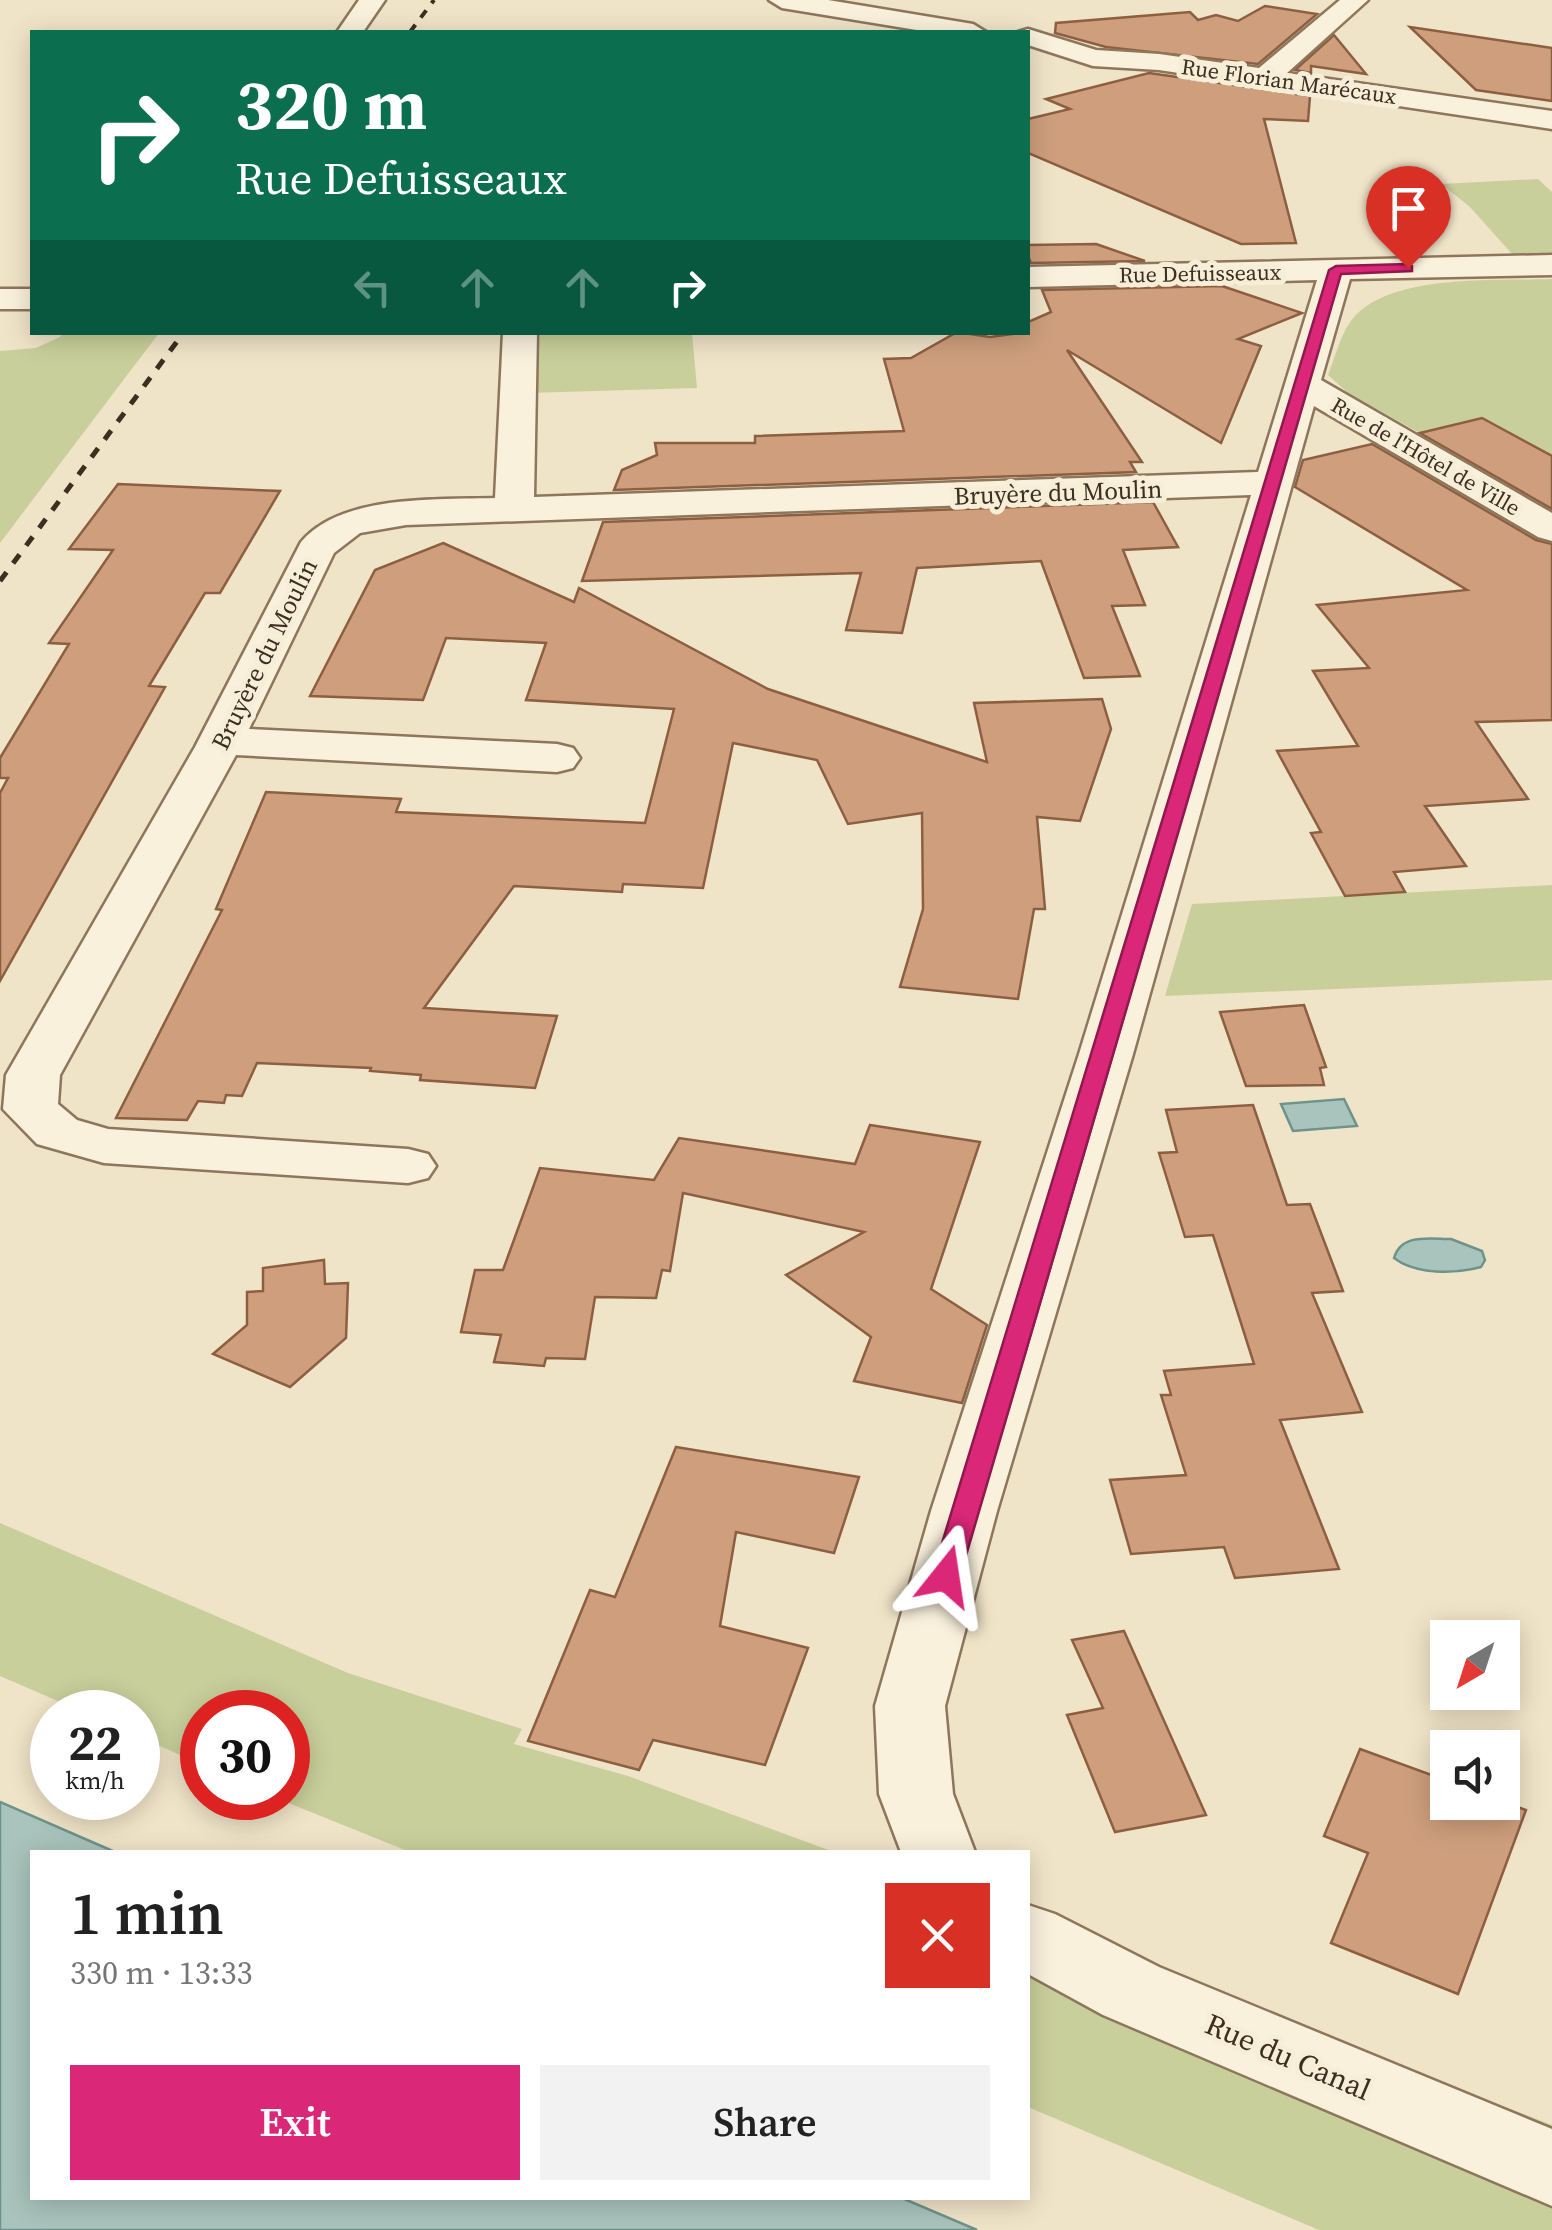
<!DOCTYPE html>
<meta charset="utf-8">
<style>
body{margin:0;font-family:"Source Serif 4",serif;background:#f2f2f2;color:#222;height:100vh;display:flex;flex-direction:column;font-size:38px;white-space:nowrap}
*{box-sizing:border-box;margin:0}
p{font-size:32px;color:#767676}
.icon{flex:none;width:55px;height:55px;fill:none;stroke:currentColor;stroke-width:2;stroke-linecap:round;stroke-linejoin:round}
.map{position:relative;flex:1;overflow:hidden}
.sheet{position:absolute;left:30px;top:1850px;width:1000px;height:350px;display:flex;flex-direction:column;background:#fff;border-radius:0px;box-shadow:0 5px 25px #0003}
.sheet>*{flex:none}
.banner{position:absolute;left:30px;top:30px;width:1000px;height:305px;border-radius:0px;box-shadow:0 5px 25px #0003;background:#0b6e4f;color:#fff;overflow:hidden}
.needle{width:65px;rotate:219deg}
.fabs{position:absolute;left:1430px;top:1620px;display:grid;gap:20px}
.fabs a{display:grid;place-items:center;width:90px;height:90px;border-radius:0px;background:#fff;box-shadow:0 5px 25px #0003;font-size:50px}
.speed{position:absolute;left:30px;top:1690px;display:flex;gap:20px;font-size:50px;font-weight:700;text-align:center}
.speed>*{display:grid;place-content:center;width:130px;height:130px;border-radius:50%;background:#fff;box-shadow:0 5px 25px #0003;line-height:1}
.speed small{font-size:25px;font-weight:400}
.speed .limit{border:15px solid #d22;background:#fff;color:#111}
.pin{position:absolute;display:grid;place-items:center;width:85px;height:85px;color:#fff;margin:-102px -42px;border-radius:50% 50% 50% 0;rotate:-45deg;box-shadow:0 0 10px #0007}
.pin .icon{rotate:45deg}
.me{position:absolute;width:110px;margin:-55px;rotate:15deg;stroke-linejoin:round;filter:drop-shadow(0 0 8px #0008)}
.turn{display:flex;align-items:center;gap:35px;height:210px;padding:0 40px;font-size:45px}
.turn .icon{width:130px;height:130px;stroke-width:2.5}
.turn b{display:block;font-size:70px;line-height:85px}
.lanes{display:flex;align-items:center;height:95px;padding:0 40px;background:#0003;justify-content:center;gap:50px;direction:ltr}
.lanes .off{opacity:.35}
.round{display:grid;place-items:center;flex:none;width:105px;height:105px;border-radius:0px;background:#f2f2f2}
.headline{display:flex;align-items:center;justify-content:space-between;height:170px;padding:0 40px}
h1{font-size:60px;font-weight:600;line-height:75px}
.button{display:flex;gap:20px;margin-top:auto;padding:20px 40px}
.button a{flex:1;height:115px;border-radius:0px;background:#db2777;color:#fff;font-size:40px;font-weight:600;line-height:115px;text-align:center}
.button a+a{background:#f2f2f2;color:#222}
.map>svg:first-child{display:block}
.green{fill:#c9cf9b}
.water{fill:#a9c4bc;stroke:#6f938a;stroke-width:2.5}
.building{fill:#cf9f7d;stroke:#8d5f41;stroke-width:2.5}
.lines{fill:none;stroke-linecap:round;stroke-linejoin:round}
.minor-casing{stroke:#8d765c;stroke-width:5}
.minor{fill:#faf1dc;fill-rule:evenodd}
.rail-far1{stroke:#3d2e20;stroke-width:4;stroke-dasharray:9 9;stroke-linecap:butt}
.rail{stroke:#3d2e20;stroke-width:5;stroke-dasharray:11 11;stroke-linecap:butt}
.route{fill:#db2777;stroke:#8e194d;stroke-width:2.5}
.labels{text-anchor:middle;stroke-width:10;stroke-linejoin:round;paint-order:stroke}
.far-street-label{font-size:22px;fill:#3d2e20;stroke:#f7eed8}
.street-label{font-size:25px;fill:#3d2e20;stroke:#f7eed8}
.near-street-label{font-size:30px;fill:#3d2e20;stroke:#f7eed8}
</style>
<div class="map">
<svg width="1552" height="2230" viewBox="0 0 1552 2230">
<rect width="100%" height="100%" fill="#f0e4c8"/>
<g class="green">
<polygon points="1538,179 1552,192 1552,254 1513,255 1469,206 1441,184"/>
<path d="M1552,279V507L1348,393L1328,375C1335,357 1341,332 1354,317C1393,273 1498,281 1552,279Z"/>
<polygon points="62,333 159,333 0,543 0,351 36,348 60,337"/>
<polygon points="530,333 692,333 697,388 528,393"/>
<polygon points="1552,885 1552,980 1165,996 1192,904"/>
<polygon points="0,1523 348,1673 522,1729 514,1744 628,1776 834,1852 410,1852 276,1798 288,1798 288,1712 202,1712 202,1765 138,1736 138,1712 83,1712 0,1676"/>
<polygon points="1028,1925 1552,2125 1552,2230 1319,2230 1028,2107"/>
</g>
<g class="water">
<polygon points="1344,1099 1357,1126 1293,1131 1281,1104"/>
<path d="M1451,1239L1482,1251L1485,1260L1481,1267C1455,1274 1416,1275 1394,1258C1401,1233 1430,1239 1451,1239Z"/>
<polygon points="0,1802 115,1852 32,1852 32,2198 902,2198 977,2230 0,2230"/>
</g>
<g class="building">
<polygon points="1265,6 1317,14 1258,64 1106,47 1055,33 1056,23 1190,12 1198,20 1216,15 1238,21"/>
<polygon points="1410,27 1552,48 1552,101 1476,90"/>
<polygon points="1334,35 1366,74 1311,66 1311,73 1295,70"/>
<polygon points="1149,73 1310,96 1308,121 1264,119 1296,243 1241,244 1028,153 1028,119 1070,109 1046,99"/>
<polygon points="1096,244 1145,261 1031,263 1028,256 1028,245"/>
<polygon points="1222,286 1302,313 1238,339 1261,346 1221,443 1067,350 1142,462 1130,462 1136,472 614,490 622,470 657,455 655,443 755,443 755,436 904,431 884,359 911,358 957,332 990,337 1028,332 1028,322 1051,312 1042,290"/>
<polygon points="1482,418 1552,456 1552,509 1420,433"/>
<polygon points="1372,444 1536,540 1552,544 1552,720 1476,722 1528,799 1425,806 1466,866 1394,872 1405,892 1345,896 1311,833 1321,832 1277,751 1358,746 1313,671 1369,668 1317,605 1467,590 1295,487 1303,460"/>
<polygon points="118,484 280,491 220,593 205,593 149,686 165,687 0,981 0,793 8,778 0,778 0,758 69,644 49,643 113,550 69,549"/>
<polygon points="1153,502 1178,547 1123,550 1145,605 1112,606 1140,676 1084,678 1041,561 917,568 902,633 846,630 861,573 582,581 603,522"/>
<polygon points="443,543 574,602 579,588 768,689 987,762 974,703 1102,699 1111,729 1080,821 1037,817 1045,909 1034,909 1018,999 900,987 923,909 922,813 848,824 817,760 733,743 703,888 623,884 622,892 514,886 424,1008 557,1016 535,1088 420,1080 421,1075 370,1071 371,1068 257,1063 242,1096 226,1095 224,1103 198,1101 187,1120 116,1118 222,910 216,909 266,792 401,799 396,812 645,823 674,709 526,700 546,643 446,638 423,700 310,696 375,570"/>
<polygon points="1304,1005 1326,1067 1320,1068 1324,1085 1246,1086 1220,1012"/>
<polygon points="1253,1105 1287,1205 1310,1204 1343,1291 1312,1293 1362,1412 1280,1420 1339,1569 1235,1578 1224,1547 1131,1554 1110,1480 1186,1475 1161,1395 1171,1395 1164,1371 1254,1364 1213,1235 1185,1237 1159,1153 1177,1152 1166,1110"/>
<polygon points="870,1125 980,1142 931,1289 987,1325 962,1403 854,1381 871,1337 786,1275 864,1232 683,1193 670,1271 662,1270 656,1298 595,1297 585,1359 546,1358 544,1366 494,1362 501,1335 461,1332 475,1270 503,1270 540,1168 654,1180 679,1138 855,1164"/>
<polygon points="324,1260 325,1284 348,1283 346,1338 290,1387 213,1354 247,1325 247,1292 263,1291 263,1268"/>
<polygon points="676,1447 859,1477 834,1553 736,1532 720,1626 808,1648 765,1765 653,1740 639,1770 528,1741 590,1590 615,1597"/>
<polygon points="1124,1631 1206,1815 1115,1832 1067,1715 1103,1708 1072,1640"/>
<polygon points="1360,1749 1448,1781 1448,1802 1502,1801 1526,1810 1458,1994 1331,1943 1368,1853 1324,1836"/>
</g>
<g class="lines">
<defs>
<g id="minor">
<polygon points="359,0 385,0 363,32 337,32"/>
<polygon points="769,0 828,0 973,24 986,32 929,32 782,8"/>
<polygon points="1340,0 1368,0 1287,73 1552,111 1552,129 1159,70 1093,66 1028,45 1028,32 1018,32 1028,29 1096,50 1159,54 1259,68"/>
<path d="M1552,255V275L1350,279L1321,380L1552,513V541L1538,537L1314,406L1133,1054L997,1511L945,1706L953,1794L975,1852H901L879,1794L875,1706L931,1511L1079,1054L1251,495L406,525L360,533L334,553L249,729L557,744L573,748L580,758L573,768L557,772L236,755L60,1075L58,1104L77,1120L108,1129L408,1149L428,1154L436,1166L428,1178L408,1183L104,1163L37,1144L3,1109L6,1075L195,747L301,542C341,494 438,500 495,498L503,332H537L534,497L1258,472L1317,280L1028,287V267Z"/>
<rect x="0" y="289" width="32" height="20"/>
<polygon points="1028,1905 1055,1914 1159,1967 1552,2129 1552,2206 1103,2015 1028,1974"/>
</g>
</defs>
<use href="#minor" class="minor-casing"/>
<use href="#minor" class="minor"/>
<polyline class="rail-far1" points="410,32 434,0"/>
<polyline class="rail" points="0,581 184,332"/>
</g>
<path class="route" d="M1408,264L1412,266V271L1341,274C1214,708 1090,1143 960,1576L956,1583H936L932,1576C1067,1142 1196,705 1329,270L1336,266Z"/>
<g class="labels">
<g class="far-street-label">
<text transform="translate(1289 81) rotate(8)" y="8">Rue Florian Marécaux</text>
<text transform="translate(1200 273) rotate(-1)" y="8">Rue Defuisseaux</text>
<text transform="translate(1426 456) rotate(30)" y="8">Rue de l'Hôtel de Ville</text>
</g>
<g class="street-label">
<text transform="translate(1058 492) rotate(-2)" y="9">Bruyère du Moulin</text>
<text transform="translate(264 654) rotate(-64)" y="9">Bruyère du Moulin</text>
</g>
<g class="near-street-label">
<text transform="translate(1288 2057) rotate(23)" y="10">Rue du Canal</text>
</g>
</g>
</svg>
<div class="fabs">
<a><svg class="needle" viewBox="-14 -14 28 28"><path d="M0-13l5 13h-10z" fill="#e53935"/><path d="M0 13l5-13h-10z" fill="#767676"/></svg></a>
<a><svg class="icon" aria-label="sound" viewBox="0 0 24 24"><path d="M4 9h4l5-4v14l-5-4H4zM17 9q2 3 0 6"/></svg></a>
</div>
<div class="speed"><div>22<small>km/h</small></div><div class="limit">30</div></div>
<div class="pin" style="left:1408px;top:268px;background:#d93025"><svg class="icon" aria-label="arrive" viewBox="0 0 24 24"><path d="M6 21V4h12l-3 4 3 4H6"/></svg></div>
<svg class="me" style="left:946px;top:1576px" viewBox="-20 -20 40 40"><path d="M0-17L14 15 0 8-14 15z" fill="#db2777" stroke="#fff" stroke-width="4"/></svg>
<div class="banner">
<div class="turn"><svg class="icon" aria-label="right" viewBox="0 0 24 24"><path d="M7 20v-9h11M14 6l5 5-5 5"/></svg><div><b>320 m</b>Rue Defuisseaux</div></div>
<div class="lanes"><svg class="icon off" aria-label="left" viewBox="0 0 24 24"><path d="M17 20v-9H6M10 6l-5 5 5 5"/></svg><svg class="icon off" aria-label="ahead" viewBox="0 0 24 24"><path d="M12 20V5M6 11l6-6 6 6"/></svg><svg class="icon off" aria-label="ahead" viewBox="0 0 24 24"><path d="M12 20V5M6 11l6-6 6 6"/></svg><svg class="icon" aria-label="right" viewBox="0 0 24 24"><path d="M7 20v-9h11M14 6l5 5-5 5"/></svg></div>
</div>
<section class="sheet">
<div class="headline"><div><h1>1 min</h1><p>330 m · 13:33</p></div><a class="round" style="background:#d93025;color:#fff"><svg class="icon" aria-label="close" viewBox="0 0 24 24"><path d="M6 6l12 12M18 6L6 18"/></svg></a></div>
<div class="button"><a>Exit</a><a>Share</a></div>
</section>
</div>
